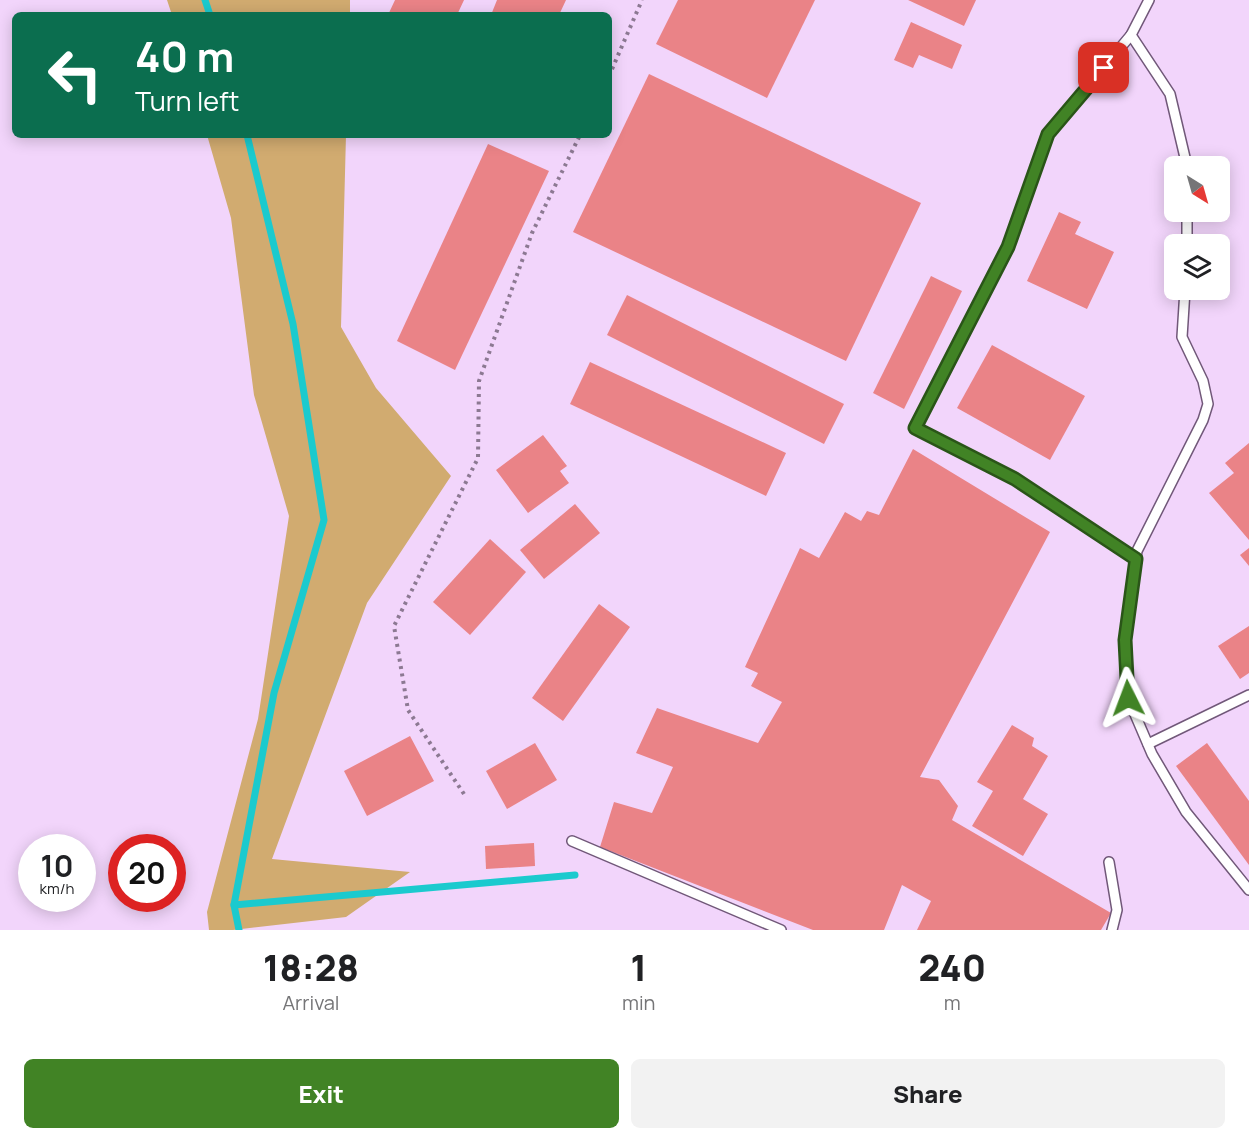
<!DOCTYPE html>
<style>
body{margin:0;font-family:Manrope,sans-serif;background:#f2f2f2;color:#202124;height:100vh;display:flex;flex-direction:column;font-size:22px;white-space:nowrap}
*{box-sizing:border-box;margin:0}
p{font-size:20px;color:#757577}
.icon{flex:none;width:33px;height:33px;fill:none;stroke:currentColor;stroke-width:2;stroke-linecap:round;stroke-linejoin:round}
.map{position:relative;height:930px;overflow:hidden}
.side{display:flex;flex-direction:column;background:#fff;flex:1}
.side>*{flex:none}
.hud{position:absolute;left:12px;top:12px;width:600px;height:126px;border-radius:9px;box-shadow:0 3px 15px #0003;background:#0b6e4f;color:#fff;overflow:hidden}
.needle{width:39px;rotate:143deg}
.tools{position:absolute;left:1164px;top:156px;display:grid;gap:12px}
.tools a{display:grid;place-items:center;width:66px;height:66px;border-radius:9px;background:#fff;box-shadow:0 3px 15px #0003;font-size:30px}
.speed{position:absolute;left:18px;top:834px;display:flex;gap:12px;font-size:30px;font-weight:700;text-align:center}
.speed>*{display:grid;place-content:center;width:78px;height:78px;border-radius:50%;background:#fff;box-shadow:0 3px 15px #0003;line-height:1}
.speed small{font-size:15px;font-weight:400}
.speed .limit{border:9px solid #d22;background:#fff;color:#111}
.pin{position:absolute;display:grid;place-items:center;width:51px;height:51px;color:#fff;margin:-26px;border-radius:12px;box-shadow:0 3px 9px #0006}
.me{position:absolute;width:66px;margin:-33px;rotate:357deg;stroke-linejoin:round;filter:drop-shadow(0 0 4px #0008)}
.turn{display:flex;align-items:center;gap:21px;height:126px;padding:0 24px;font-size:27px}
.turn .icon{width:78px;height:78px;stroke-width:2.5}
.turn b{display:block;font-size:42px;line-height:51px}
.eta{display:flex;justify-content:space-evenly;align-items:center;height:102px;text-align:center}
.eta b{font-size:36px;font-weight:800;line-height:42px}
.cta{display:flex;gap:12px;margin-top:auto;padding:12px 24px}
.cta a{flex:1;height:69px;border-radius:9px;background:#418325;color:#fff;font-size:24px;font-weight:800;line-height:69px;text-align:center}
.cta a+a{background:#f2f2f2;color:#202124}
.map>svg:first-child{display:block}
.green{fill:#d1ab70}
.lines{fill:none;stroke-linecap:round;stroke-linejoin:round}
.stream{stroke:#1bcace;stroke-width:7}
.building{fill:#ea8387}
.lane-casing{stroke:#715879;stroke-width:12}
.path{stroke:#8c7992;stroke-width:4;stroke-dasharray:3 4.5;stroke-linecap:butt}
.lane{stroke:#fff;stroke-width:9}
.route-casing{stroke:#2a5518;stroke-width:15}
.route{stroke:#418325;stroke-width:10}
</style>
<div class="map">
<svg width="1249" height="930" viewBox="0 0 1249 930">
<rect width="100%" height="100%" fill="#f2d5fb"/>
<g class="green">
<polygon points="167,0 350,0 350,15 172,15"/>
<polygon points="207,135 346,135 341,327 376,388 451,476 367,603 272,859 410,872 346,917 233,930 209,930 207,912 258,719 289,516 254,395 231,218"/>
</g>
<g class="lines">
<g class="stream">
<polyline points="205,0 210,15"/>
<polyline points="234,905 575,875"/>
<polyline points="239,930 234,905 274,693 324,520 293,324 247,135"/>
</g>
</g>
<g class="building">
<polygon points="395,0 464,0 457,15 388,15"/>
<polygon points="497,0 566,0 559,15 491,15"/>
<polygon points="678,0 815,0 767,98 656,44"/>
<polygon points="908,0 976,0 964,26"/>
<polygon points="911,22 962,45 952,69 919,55 913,68 894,60"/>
<polygon points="649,74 921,203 846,361 573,232"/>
<polygon points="488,144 549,171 455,370 397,341"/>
<polygon points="1059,212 1081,222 1075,234 1114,252 1087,309 1027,281"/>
<polygon points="931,276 962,291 904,409 873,393"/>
<polygon points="627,295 844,404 824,444 607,335"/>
<polygon points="992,345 1085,396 1050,460 957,408"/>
<polygon points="590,362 786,453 766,496 570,404"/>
<polygon points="543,435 567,466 560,471 569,483 528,513 496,470"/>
<polygon points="1249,443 1249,540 1209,493 1234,473 1225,463"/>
<polygon points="913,449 1050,532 920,777 939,780 958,806 952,820 1111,913 1101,930 917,930 931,901 902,885 884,930 813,930 600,847 614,802 652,813 673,767 636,753 657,708 758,743 782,702 751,686 758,673 745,667 800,548 819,558 845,512 861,521 867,511 879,515"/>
<polygon points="575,504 600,533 544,579 520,550"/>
<polygon points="490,539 526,572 470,635 433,602"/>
<polygon points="1249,548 1249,566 1240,555"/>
<polygon points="599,604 630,627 563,721 532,698"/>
<polygon points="1249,626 1249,673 1240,679 1218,646"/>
<polygon points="1012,725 1034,738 1032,746 1048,756 1023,799 1048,814 1023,856 972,826 993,791 977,782"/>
<polygon points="410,736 434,781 367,816 344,771"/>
<polygon points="535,743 557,780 507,809 486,771"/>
<polygon points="1207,743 1249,801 1249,865 1176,766"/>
<polygon points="534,843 535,866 486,869 485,846"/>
</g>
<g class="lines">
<defs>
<g id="lane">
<polyline points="1149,0 1131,35 1170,94 1187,166"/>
<polyline points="1131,35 1048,134 1008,247 915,428 1015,479 1136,559"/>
<polyline points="1187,212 1187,244"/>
<polyline points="1185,290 1182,337 1203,381 1208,404 1203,420 1137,551 1125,640 1128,698 1152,754 1186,812 1249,890"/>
<polyline points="1148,744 1249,695"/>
<polyline points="572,841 781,930"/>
<polyline points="1109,862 1117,910 1112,930"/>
</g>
</defs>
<use href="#lane" class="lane-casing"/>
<g class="path">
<polyline points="609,76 642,0"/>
<polyline points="464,794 408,710 394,626 478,458 479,381 532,233 580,135"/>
</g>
<use href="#lane" class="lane"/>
</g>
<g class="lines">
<defs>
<polyline id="route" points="1104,68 1048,134 1008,247 915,428 1015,479 1136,559 1125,640 1128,698"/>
</defs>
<use href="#route" class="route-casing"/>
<use href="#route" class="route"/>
</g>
</svg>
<div class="tools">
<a><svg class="needle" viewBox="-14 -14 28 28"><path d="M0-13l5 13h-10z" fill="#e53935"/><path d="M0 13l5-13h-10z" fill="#757577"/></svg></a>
<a><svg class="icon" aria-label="layers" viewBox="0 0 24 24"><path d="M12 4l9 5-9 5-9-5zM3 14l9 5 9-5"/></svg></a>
</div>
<div class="speed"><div>10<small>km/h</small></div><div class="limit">20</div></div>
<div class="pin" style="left:1104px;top:68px;background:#d93025"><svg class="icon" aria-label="arrive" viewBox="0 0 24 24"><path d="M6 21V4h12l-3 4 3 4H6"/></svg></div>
<svg class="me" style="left:1128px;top:698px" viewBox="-20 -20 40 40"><path d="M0-17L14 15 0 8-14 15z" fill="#418325" stroke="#fff" stroke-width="4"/></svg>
<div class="hud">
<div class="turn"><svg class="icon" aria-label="left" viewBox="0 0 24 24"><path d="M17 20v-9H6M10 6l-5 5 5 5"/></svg><div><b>40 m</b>Turn left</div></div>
</div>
</div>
<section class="side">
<div class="eta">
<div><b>18:28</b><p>Arrival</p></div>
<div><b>1</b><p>min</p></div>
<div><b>240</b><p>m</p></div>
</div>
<div class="cta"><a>Exit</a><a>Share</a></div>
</section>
